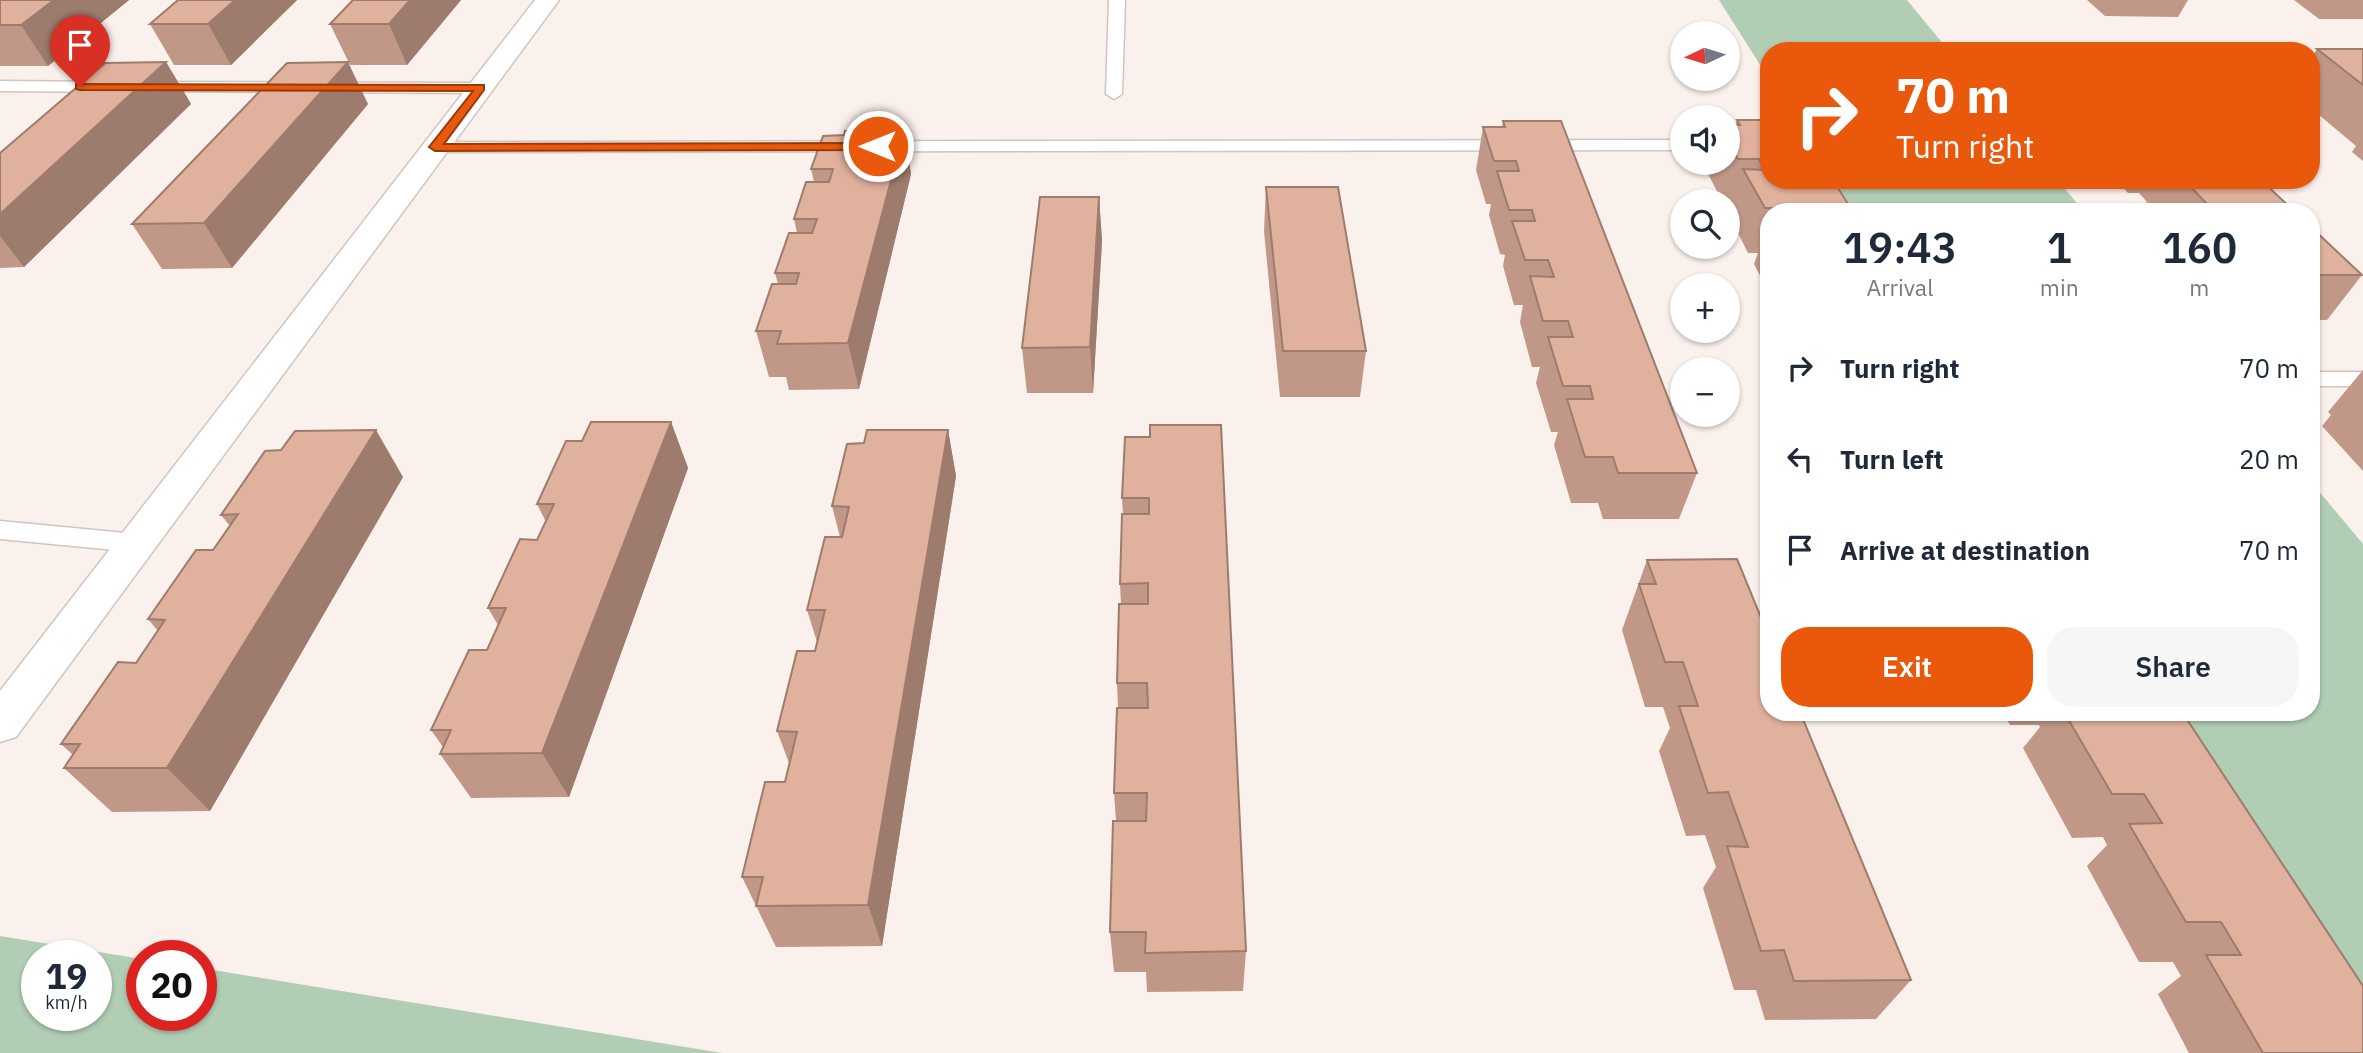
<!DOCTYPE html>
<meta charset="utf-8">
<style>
body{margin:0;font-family:"IBM Plex Sans",sans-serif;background:#f6f6f7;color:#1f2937;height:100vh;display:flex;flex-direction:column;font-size:26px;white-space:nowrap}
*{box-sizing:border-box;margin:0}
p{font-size:23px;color:#747a83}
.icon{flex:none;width:38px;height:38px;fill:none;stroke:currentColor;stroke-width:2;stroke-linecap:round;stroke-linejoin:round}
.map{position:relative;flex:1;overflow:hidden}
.panel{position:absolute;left:1760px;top:203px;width:560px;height:518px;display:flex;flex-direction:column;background:#fff;border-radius:28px;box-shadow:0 2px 5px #0004}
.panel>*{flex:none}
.top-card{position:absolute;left:1760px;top:42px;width:560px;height:147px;border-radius:28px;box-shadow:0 2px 5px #0004;background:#ea580c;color:#fff;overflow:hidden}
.needle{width:46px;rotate:266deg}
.tools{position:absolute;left:1670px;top:21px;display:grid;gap:14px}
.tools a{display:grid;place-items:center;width:70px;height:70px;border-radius:50%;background:#fff;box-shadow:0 2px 5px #0004;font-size:35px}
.speed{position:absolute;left:21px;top:940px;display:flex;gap:14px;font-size:35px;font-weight:700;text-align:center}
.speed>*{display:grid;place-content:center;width:91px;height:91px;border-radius:50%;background:#fff;box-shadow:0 2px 5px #0004;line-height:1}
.speed small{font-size:18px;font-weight:400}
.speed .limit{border:10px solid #d22;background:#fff;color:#111}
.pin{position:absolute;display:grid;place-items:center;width:60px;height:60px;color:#fff;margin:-72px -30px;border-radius:50% 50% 50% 0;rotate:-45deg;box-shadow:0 0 7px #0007}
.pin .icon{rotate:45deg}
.me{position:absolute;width:77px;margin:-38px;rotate:270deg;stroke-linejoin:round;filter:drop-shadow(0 0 5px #0008)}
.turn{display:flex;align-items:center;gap:24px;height:147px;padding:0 21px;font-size:32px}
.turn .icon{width:91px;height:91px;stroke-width:2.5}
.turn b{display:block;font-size:49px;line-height:60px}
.eta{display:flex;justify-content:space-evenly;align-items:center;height:119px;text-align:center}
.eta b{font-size:42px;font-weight:600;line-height:49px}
.button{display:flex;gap:14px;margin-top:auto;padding:14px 21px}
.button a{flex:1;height:80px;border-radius:28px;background:#ea580c;color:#fff;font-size:28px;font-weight:600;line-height:80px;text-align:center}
.button a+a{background:#f6f6f7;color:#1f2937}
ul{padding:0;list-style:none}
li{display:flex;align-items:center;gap:21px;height:91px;padding:0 21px}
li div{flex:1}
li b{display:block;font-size:26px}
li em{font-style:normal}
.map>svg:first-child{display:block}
.green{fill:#b1ceb5;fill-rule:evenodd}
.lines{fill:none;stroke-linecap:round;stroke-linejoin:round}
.service-casing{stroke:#cfc5c1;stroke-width:3}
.minor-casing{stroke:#cfc5c1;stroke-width:3}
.service{fill:#fff;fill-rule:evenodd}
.minor{fill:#fff;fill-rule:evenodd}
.wall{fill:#c19887}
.shaded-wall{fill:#9d7c6e}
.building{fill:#e0b19d;stroke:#9d7c6e;stroke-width:2}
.route{fill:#ea580c;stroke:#983908;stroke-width:2}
</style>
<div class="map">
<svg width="2363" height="1053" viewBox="0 0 2363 1053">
<rect width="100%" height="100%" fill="#faf0ec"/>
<g class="green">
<polygon points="1719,0 1907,0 1949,51 1769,51 1769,79"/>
<polygon points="1834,180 2058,180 2084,212 1854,212"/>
<polygon points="2312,483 2363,544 2363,1010 2173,712 2312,712"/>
<path d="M0,936L142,959V1015H201V968L722,1053H0ZM37,956H96V1015H37Z"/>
</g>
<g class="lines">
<defs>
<g id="service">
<polygon points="1109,0 1125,0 1122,94 1114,99 1106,94"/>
<polygon points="0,81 111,82 119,87 111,92 0,91"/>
<polygon points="148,82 480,83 488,88 480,93 142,91 140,87"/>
<polygon points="1682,140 1682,150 435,152 426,147 435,142"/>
<rect x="2312" y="372" width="51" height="14"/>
<polygon points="0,521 136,534 145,537 148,543 145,549 136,552 0,539"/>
</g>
<polygon id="minor" points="535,0 559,0 16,737 0,742 0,691"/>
</defs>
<use href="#service" class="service-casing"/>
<use href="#minor" class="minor-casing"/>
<use href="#service" class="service"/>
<use href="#minor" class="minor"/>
</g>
<g class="wall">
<polygon points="0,0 129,0 48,66 0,66"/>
<polygon points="178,0 297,0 231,65 174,65 150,24"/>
<polygon points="461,0 407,65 350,65 330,24"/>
<polygon points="2087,0 2188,0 2178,17 2105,16"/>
<polygon points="2294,0 2363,0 2363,19 2319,19"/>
<polygon points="2317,49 2363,49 2363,161 2352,152 2356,146 2312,109 2312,57"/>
<polygon points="166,62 191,104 24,267 0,268 0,153"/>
<polygon points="368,104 232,268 162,269 132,224"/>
<polygon points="1737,120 1853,212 1769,212 1769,293 1754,264 1758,253 1748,253 1728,213 1732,203 1722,201 1705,168 1706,163 1727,163 1727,125 1735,125"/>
<polygon points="1503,121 1697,473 1679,519 1603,519 1598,503 1571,503 1554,445 1558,432 1551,432 1536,383 1540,367 1532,367 1520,322 1523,305 1514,305 1503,266 1505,255 1500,254 1489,215 1491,204 1486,204 1476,170 1483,127 1502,127"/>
<polygon points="904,131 911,174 859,389 789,390 786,377 769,377 756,331 778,284 775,273 797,233 794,219 814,182 811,169 844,135"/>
<polygon points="2116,180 2261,180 2295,212 2145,212 2143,209 2147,202 2139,193 2128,193"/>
<polygon points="1266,187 1366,351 1360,397 1280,397 1264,231"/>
<polygon points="1099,197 1102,241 1093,393 1027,393 1022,348"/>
<polygon points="2312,228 2362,275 2327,320 2312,320"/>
<polygon points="2363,370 2363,471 2322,426 2331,415 2328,412"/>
<polygon points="671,422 688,468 569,797 471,798 440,754 443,747 431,730 487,650 498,625 488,608 537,540 546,522 537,504 582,441"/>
<polygon points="948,430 956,476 882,946 776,947 742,877 785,782 789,763 777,731 815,651 817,642 807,610 840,537 832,506 864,443"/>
<polygon points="1150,437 1246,951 1243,991 1147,992 1146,972 1114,972 1110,932 1116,821 1114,793 1118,708 1117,683 1121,604 1120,584 1123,514 1122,498"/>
<polygon points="403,477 210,811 112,812 64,768 73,755 61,744 136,663 158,631 148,619 213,550 230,526 221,515"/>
<polygon points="1647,560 1911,980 1876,1019 1765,1020 1756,990 1734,990 1703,888 1716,867 1705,835 1686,836 1659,751 1670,728 1663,707 1645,707 1622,630"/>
<polygon points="2003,712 2182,712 2363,1053 2189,1053 2158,994 2181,976 2173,962 2139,962 2087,866 2107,845 2103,837 2072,838 2023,748 2040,727 2039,725 2010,725"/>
</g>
<g class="shaded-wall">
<polygon points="54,0 129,0 48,66 21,25"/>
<polygon points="235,0 297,0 231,65 208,24"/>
<polygon points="410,0 461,0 407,65 389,24"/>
<polygon points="166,62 191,104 24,267 0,236 0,214"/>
<polygon points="348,62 368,104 232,268 204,223"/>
<polygon points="904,131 911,174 859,389 848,343"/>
<polygon points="1099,197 1102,241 1093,393 1090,347"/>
<polygon points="671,422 688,468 569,797 542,753"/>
<polygon points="376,430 403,477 210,811 167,768"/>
<polygon points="948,430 956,476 882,946 868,905"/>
</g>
<g class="building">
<polygon points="0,0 54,0 21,25 0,25"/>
<polygon points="178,0 235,0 208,24 150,24"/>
<polygon points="353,0 410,0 389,24 330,24"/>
<polygon points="2317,49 2363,49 2363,85"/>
<polygon points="166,62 0,214 0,153 105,63"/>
<polygon points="348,62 204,223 132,224 287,63"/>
<polygon points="1737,120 1769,120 1769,180 1833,180 1853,212 1789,212 1787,208 1765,208 1743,169 1765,170 1759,159 1738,159 1727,140 1727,125 1740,125"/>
<polygon points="1503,121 1561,121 1697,473 1618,473 1613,457 1585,457 1567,399 1593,399 1590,386 1563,386 1548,337 1573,337 1568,321 1543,321 1530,276 1554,277 1548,260 1525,260 1512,221 1535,221 1532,210 1509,210 1497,171 1519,171 1516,161 1494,161 1483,127 1505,127"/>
<polygon points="845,131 904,131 848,343 777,344 781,331 756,331 772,284 796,284 799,273 775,273 789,233 812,233 817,219 794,219 806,182 829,182 833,169 811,169 823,136 844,135"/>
<polygon points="2184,180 2261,180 2295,212 2228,212 2222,206 2209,206"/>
<polygon points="1266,187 1338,187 1366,351 1283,351"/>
<polygon points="1040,197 1099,197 1090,347 1022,348"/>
<polygon points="2312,228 2362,275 2312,275"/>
<polygon points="591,422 671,422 542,753 440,754 451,730 431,730 469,650 487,650 506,608 488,608 520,539 537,540 554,504 537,504 566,441 582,441"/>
<polygon points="1150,425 1221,425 1246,951 1145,953 1146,932 1110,932 1113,821 1146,821 1147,793 1114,793 1117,708 1148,708 1147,683 1117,683 1119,604 1148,604 1148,583 1120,584 1122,514 1149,514 1149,498 1122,498 1125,437 1150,437"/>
<polygon points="376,430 167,768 64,768 80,744 61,744 118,662 136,663 165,620 148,619 196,550 213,550 238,514 221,515 265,451 281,450 295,431"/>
<polygon points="867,430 948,430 868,905 756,906 763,877 742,877 765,782 785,782 797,732 777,731 797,651 815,651 825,610 807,610 825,537 842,537 849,507 832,506 847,444 864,443"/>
<polygon points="1737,559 1769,637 1769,712 1800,712 1911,980 1794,981 1784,950 1761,951 1727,846 1748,847 1728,792 1708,793 1679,706 1698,706 1683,662 1665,662 1639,584 1656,584 1647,560"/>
<polygon points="2064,712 2182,712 2363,986 2363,1053 2263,1053 2206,955 2241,955 2221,922 2186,922 2129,824 2162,823 2144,794 2112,794"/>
</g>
<polygon class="route" points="76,84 484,85 484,90 444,144 878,143 884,146 878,150 435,151 429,147 473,91 80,90 76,89"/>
</svg>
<div class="tools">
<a><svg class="needle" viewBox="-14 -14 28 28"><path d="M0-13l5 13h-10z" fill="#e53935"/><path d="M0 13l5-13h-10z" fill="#747a83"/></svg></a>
<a><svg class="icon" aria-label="sound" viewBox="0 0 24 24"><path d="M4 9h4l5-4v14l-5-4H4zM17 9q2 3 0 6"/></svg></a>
<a><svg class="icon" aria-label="search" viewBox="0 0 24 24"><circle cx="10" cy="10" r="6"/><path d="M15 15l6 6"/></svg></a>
<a>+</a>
<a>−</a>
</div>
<div class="speed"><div>19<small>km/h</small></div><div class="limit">20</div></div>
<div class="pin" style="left:80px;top:87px;background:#d93025"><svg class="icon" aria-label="arrive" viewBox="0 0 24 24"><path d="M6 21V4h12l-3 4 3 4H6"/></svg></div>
<svg class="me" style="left:878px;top:146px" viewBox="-20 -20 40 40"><circle r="17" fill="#ea580c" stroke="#fff" stroke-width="3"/><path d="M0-11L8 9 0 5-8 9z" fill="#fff"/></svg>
<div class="top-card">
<div class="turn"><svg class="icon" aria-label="right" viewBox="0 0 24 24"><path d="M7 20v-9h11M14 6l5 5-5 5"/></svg><div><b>70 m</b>Turn right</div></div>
</div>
<section class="panel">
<div class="eta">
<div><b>19:43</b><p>Arrival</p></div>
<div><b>1</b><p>min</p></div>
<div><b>160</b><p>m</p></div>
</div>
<ul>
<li><svg class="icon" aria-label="right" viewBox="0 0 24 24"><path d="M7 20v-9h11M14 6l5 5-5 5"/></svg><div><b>Turn right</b></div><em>70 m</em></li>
<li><svg class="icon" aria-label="left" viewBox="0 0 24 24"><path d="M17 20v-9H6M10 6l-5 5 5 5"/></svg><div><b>Turn left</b></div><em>20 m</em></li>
<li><svg class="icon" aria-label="arrive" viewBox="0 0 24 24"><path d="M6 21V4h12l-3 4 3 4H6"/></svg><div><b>Arrive at destination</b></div><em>70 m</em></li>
</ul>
<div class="button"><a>Exit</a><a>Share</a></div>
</section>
</div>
